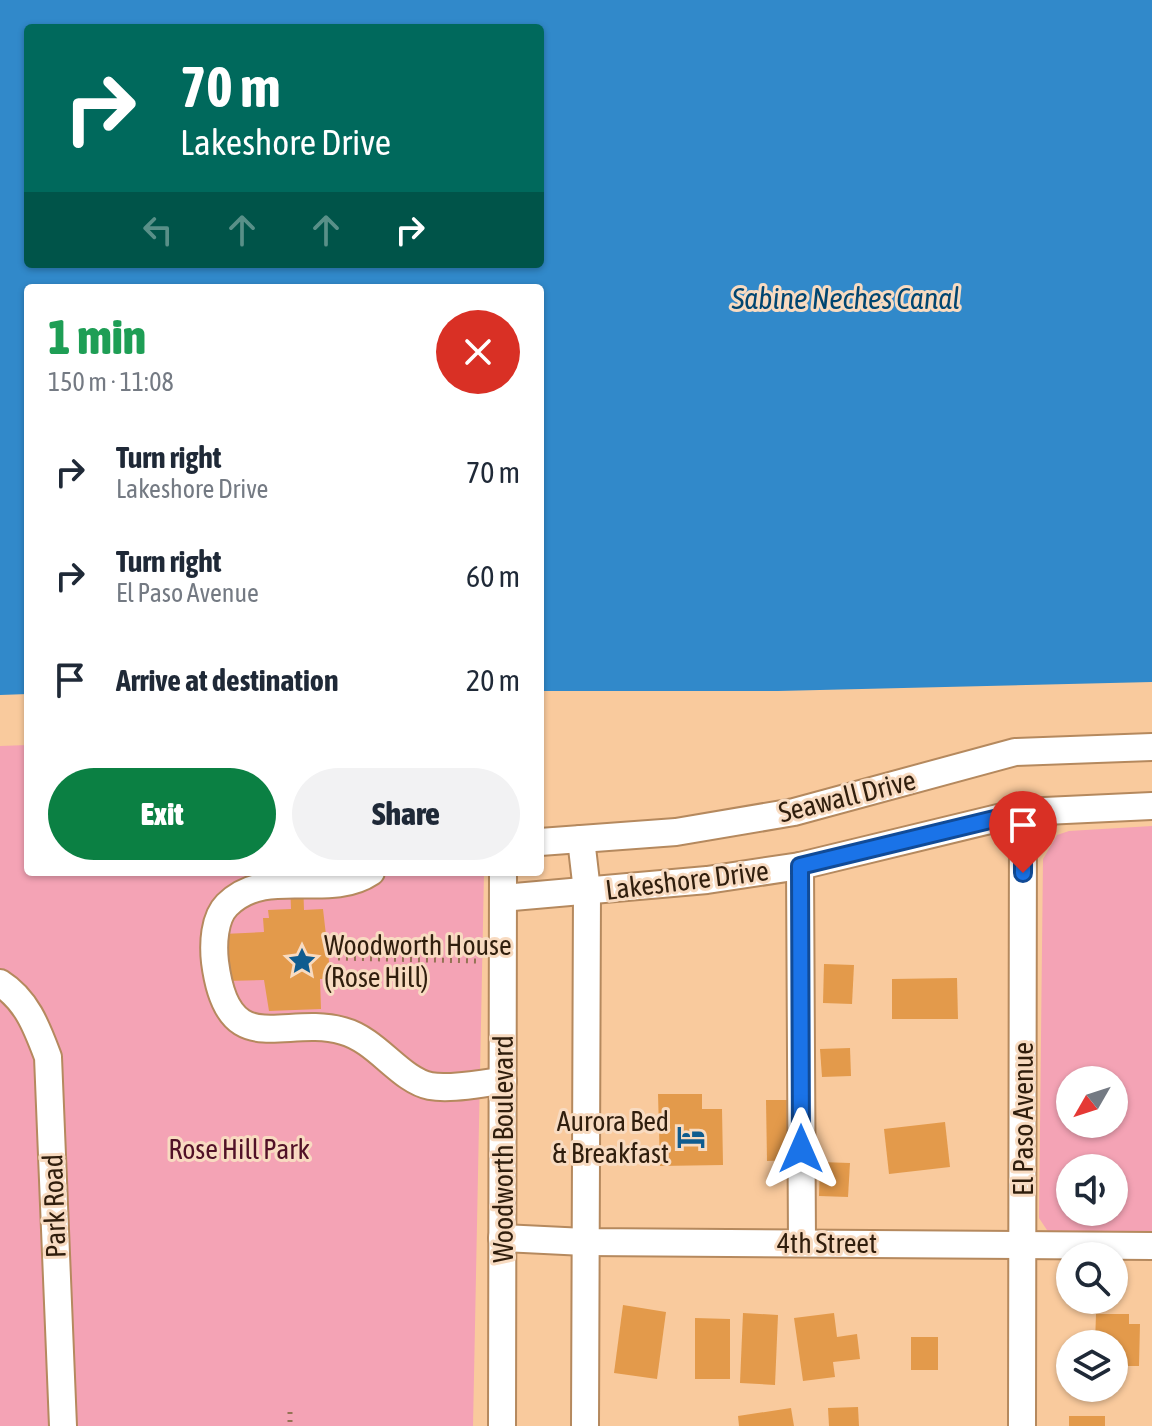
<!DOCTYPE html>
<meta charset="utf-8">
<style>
body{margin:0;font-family:"Asap Condensed",sans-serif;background:#f2f2f3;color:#1f2937;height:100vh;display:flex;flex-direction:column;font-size:30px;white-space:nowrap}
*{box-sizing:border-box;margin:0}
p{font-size:26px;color:#747a83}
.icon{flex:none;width:44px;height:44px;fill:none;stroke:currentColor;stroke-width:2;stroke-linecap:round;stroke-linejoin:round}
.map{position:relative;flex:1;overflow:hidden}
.side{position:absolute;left:24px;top:284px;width:520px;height:592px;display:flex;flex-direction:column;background:#fff;border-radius:8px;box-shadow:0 2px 6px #0004}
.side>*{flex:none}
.hud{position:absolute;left:24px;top:24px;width:520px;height:244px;border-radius:8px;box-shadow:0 2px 6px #0004;background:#00695c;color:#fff;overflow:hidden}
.needle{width:52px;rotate:231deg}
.fabs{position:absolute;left:1056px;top:1066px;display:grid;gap:16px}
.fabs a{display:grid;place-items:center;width:72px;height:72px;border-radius:50%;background:#fff;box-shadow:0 2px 6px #0004;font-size:40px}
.pin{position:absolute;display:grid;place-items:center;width:68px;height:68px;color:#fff;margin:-82px -34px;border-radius:50% 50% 50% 0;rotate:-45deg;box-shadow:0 0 8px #0007}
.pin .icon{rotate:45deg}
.me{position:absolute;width:88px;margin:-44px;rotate:0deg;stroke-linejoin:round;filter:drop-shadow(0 0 6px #0008)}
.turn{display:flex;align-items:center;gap:28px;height:168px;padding:0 24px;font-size:36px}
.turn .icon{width:104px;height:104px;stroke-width:2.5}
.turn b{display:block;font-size:56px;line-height:68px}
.lanes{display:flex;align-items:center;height:76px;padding:0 24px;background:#0003;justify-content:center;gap:40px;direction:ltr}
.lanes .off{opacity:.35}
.round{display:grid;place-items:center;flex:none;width:84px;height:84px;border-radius:42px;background:#f2f2f3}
.headline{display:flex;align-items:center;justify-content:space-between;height:136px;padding:0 24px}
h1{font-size:48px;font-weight:800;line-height:60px;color:#1e9e55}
.button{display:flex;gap:16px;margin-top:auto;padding:16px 24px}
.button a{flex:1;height:92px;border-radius:48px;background:#0b8043;color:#fff;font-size:32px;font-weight:800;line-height:92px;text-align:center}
.button a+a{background:#f2f2f3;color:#1f2937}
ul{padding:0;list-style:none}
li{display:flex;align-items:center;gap:24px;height:104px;padding:0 24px}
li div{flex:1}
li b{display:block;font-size:30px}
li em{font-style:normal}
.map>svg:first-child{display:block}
.green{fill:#f4a3b5;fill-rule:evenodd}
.water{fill:#3189ca;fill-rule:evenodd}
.building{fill:#e39a4b}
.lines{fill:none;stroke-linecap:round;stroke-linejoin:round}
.minor-casing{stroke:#b5895e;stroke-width:30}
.path{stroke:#947354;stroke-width:5;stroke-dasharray:2 6;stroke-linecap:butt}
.minor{stroke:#fff;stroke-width:26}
.route-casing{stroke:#114b97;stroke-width:20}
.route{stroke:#1a73e8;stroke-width:14}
.labels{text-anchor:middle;stroke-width:6;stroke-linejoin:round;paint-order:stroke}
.street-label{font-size:28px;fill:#301e0d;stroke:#f8dbc1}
.poi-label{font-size:28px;fill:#301e0d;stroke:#f8dbc1;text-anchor:start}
.park-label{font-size:28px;fill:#511127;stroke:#f8dbc1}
.water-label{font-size:30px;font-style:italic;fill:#004570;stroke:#f8dbc1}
</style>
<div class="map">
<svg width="1152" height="1426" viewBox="0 0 1152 1426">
<rect width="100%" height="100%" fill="#f9ca9d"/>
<g class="green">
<polygon points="28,745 28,872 484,872 473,1426 0,1426 0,746"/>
<path d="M1152,826V1235L1049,1233L1039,1218L1043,859L1057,835L1069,831ZM1070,1080H1114V1124H1070ZM1070,1168H1114V1212H1070Z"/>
</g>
<path class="water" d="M0,0H1152V682L778,691H540V288H28V694L0,695ZM28,28H540V264H28Z"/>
<g class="building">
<polygon points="303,880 304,910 323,909 331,979 320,979 321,1009 269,1011 264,980 225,981 223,934 264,932 263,918 269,918 268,910 291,909 290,881"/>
<polygon points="824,964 854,965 852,1004 823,1003"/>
<polygon points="957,978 958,1019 892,1019 892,979"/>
<polygon points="850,1048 851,1076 822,1077 820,1049"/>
<polygon points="658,1094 702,1094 702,1109 722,1109 723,1165 660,1166"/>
<polygon points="766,1100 793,1100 793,1160 767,1161"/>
<polygon points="945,1122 950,1167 889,1174 884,1129"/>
<polygon points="820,1162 850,1163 848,1197 819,1196"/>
<polygon points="623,1305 666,1312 657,1379 614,1373"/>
<polygon points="743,1313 778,1315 775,1385 740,1383"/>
<polygon points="834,1313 837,1337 857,1334 860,1359 833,1362 835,1377 803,1381 794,1318"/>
<polygon points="1096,1314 1129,1314 1129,1324 1140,1324 1139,1366 1114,1366 1114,1344 1095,1344"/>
<polygon points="695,1318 730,1319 730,1379 695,1379"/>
<rect x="911" y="1337" width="27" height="33"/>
<polygon points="858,1407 859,1426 829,1426 828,1408"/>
<polygon points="791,1408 794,1426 739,1426 738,1416"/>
<rect x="1069" y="1416" width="36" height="10"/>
</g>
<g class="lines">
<defs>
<g id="minor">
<polyline points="581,839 587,891 585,1426"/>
<polyline points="540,842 676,832 794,812 1015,752 1152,747"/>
<polyline points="800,866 802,1243"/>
<path d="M371,872C328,901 267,865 227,905C214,918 213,944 215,962C228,1064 283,1014 343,1031C377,1040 400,1080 430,1086C451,1090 481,1083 503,1081"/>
<polyline points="503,898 707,880 800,866 1023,812 1152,806"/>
<path d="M0,983C27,1000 37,1028 48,1057L63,1426"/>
<polyline points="502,1238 585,1242 1152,1246"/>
<polyline points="502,1426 503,872"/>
<polyline points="1022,1426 1023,812"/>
</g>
</defs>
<use href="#minor" class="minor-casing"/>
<g class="path">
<polyline points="338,958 478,961"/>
<polyline points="290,1412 290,1426"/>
</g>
<use href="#minor" class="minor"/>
</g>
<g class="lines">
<defs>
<polyline id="route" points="801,1149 800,866 1023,812 1023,873"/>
</defs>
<use href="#route" class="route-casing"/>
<use href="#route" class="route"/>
</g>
<defs>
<symbol id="sight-bare" viewBox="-9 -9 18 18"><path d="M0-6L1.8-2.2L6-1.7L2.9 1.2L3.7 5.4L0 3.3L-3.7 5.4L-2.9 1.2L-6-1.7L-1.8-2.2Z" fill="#0f5c8f" stroke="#f8dbc1" stroke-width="2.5" paint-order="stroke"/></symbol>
<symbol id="hotel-bare" viewBox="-9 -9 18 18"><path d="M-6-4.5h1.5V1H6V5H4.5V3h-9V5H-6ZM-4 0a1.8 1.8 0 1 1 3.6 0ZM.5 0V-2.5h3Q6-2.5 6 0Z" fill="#0f5c8f" stroke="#f8dbc1" stroke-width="2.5" paint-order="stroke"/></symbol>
</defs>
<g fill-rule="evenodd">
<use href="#sight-bare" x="282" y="941" width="40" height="40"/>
<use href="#hotel-bare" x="671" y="1117" width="40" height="40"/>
</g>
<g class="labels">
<g class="street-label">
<text transform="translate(847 796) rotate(-14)" y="10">Seawall Drive</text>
<text transform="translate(687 880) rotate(-7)" y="10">Lakeshore Drive</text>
<text transform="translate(1023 1119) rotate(-90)" y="10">El Paso Avenue</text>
<text transform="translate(503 1149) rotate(-90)" y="10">Woodworth Boulevard</text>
<text transform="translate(54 1206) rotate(-92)" y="10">Park Road</text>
<text x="827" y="1253">4th Street</text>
</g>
<g class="poi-label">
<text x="324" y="955">Woodworth House<tspan x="324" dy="32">(Rose Hill)</tspan></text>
<text x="669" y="1131" text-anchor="end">Aurora Bed<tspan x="669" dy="32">&amp; Breakfast</tspan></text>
</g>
<g class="park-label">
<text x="239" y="1159">Rose Hill Park</text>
</g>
<g class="water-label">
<text x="846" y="309">Sabine Neches Canal</text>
</g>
</g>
</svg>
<div class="fabs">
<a><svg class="needle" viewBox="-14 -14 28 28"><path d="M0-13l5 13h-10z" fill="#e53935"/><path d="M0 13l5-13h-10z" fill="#747a83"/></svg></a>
<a><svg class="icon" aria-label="sound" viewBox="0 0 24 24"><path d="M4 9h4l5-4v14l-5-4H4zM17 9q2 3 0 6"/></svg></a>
<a><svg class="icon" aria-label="search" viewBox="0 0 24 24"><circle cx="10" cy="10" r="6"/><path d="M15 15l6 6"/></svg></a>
<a><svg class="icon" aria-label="layers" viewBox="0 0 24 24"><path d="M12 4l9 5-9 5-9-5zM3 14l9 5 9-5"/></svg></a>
</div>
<div class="pin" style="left:1023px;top:873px;background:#d93025"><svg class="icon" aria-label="arrive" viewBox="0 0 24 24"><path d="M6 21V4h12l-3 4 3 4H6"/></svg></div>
<svg class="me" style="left:801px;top:1149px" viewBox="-20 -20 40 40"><path d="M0-17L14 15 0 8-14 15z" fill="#1a73e8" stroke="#fff" stroke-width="4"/></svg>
<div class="hud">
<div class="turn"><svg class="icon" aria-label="right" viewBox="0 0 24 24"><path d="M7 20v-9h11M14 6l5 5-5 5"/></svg><div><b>70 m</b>Lakeshore Drive</div></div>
<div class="lanes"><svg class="icon off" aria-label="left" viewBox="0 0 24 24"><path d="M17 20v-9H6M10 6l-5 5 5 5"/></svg><svg class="icon off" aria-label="ahead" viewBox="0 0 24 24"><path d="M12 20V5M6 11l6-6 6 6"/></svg><svg class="icon off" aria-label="ahead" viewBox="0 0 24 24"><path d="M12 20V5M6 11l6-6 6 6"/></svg><svg class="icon" aria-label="right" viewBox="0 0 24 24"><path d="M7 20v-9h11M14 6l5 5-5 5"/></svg></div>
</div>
<section class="side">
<div class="headline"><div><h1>1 min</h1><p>150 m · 11:08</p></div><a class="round" style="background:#d93025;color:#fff"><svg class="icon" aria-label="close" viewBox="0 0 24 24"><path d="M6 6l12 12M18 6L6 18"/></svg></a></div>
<ul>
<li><svg class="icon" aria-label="right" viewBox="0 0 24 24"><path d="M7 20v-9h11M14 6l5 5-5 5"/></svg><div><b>Turn right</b><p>Lakeshore Drive</p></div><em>70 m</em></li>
<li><svg class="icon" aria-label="right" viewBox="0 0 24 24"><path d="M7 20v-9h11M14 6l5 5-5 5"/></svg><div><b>Turn right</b><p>El Paso Avenue</p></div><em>60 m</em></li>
<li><svg class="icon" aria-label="arrive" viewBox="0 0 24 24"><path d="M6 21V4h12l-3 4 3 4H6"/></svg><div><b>Arrive at destination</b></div><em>20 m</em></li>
</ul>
<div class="button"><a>Exit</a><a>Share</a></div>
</section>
</div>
